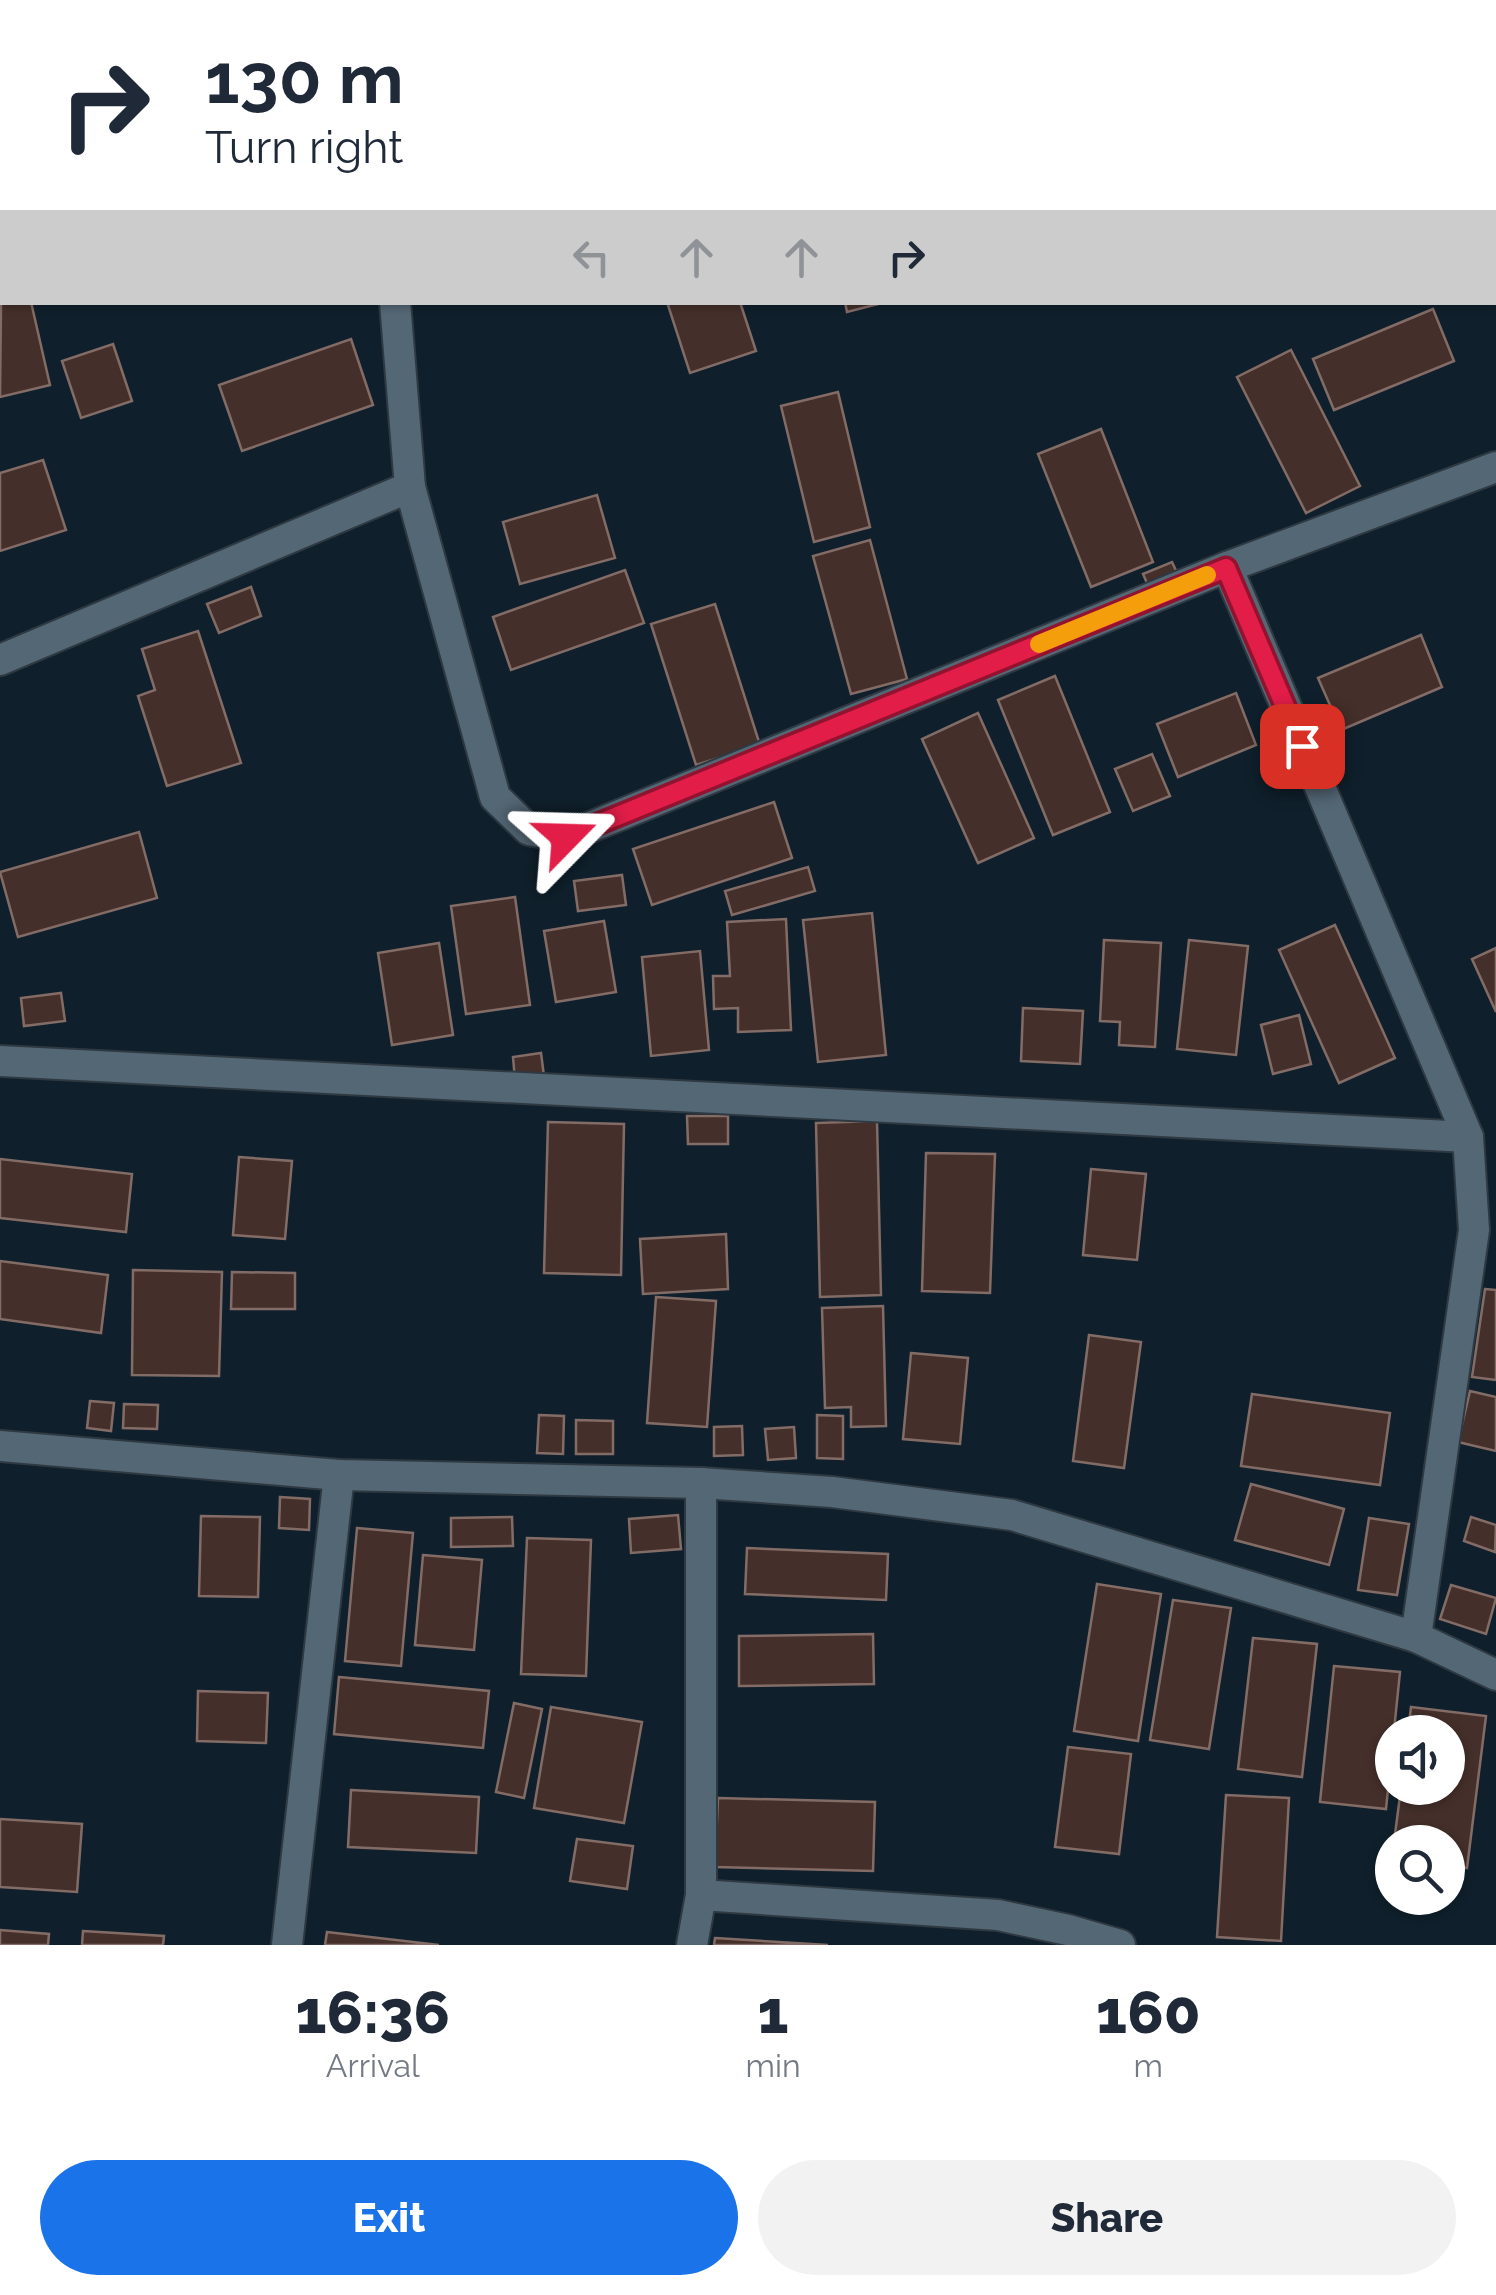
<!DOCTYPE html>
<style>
body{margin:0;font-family:Raleway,sans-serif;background:#f2f2f3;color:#1f2937;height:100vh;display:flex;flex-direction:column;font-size:38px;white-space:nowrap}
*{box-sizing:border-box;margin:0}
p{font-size:32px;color:#747a83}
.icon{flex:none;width:55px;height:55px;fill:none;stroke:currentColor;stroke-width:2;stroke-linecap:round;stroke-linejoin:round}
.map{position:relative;height:1945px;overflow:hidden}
.panel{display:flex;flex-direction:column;background:#fff;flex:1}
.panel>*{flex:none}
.banner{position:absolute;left:0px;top:0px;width:1498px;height:305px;box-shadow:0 2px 8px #0004;background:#fff;color:#1f2937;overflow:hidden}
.tools{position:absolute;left:1375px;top:1715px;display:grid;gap:20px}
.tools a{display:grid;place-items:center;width:90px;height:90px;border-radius:50%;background:#fff;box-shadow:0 2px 8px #0004;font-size:50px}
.pin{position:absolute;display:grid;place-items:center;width:85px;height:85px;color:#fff;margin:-42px;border-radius:20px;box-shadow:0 5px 15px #0006}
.me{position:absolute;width:110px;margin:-55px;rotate:68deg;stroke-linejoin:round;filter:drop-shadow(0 0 8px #0008)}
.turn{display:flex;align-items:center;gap:35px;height:210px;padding:0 40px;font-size:45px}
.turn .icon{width:130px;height:130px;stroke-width:2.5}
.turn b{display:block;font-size:70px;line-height:85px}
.lanes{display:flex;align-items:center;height:95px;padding:0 40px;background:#0003;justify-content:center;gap:50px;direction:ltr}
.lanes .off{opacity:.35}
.eta{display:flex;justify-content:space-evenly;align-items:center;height:170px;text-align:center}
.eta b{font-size:60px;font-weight:800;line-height:70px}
.primary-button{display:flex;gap:20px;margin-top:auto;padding:20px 40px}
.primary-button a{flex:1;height:115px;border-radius:60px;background:#1a73e8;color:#fff;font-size:40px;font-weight:800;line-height:115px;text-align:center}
.primary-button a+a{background:#f2f2f3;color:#1f2937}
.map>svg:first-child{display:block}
.building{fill:#442f2a;stroke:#846c66;stroke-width:2.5}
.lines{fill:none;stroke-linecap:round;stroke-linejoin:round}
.street-casing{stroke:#2e3942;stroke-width:34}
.street{stroke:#546775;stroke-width:30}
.route-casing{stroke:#92132f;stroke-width:25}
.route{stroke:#e11d48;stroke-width:18}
.slow{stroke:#f59e0b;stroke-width:18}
</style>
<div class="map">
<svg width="1496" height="1945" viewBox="0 0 1496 1945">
<rect width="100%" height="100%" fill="#0f202c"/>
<g class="building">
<polygon points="2,214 2,302 31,302 50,385 0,397"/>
<polygon points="667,302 740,302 756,351 690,373"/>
<polygon points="845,302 886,302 847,312"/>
<polygon points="1433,309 1454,361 1334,410 1313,359"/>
<polygon points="351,339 373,405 242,451 219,385"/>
<polygon points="113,344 132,401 81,418 62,361"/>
<polygon points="1291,350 1360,486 1306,513 1237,377"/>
<polygon points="838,392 870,527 814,542 781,406"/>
<polygon points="1101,429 1153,562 1091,587 1038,454"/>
<polygon points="43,460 66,530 0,551 0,473"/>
<polygon points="597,495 615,558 520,584 503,522"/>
<polygon points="870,540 907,679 851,694 813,556"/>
<polygon points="1172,562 1180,579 1150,590 1143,574"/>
<polygon points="625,570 644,623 511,670 493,617"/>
<polygon points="251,587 261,616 219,633 207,604"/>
<polygon points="715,604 760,745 696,765 651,624"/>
<polygon points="198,631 241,763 167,786 138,696 155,690 142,649"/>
<polygon points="1421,635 1442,687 1341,730 1318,678"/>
<polygon points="1055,676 1110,812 1053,835 998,700"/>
<polygon points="1236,693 1256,745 1178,777 1157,724"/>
<polygon points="978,713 1034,838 978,863 922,739"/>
<polygon points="1152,754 1170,796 1133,811 1115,769"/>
<polygon points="774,802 792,858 652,905 633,849"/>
<polygon points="139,832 157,898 18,937 0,872"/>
<polygon points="808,867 815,891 732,915 725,891"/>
<polygon points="622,875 626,905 578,911 574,881"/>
<polygon points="515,897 530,1005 466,1014 451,906"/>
<polygon points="872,913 886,1055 818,1062 803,920"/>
<polygon points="786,919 791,1030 738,1032 738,1008 714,1009 713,976 730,976 727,922"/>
<polygon points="604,921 616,992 556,1002 544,931"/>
<polygon points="1335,925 1395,1058 1339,1083 1279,950"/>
<polygon points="1104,940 1161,943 1155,1047 1119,1045 1120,1022 1100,1021"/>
<polygon points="1189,940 1248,946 1236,1055 1177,1049"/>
<polygon points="439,943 453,1035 392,1045 378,953"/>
<polygon points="1496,948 1496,1012 1472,959"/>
<polygon points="700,951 709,1050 651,1056 642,957"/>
<polygon points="61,993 65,1021 24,1026 21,998"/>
<polygon points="1023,1008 1083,1011 1080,1064 1021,1061"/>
<polygon points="1299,1015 1311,1064 1273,1074 1261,1025"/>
<polygon points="541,1053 544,1076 515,1080 513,1057"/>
<polygon points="687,1116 728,1116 728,1144 688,1144"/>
<polygon points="877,1121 881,1295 820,1297 816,1123"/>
<polygon points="548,1122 624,1124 621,1275 544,1273"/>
<polygon points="926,1153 995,1154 990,1293 922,1291"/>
<polygon points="239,1157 292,1161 285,1239 233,1235"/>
<polygon points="0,1159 132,1174 126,1232 0,1218"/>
<polygon points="1091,1169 1146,1174 1137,1260 1083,1255"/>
<polygon points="726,1234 728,1289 643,1294 640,1239"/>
<polygon points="0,1261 108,1275 101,1333 0,1319"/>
<polygon points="133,1270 222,1272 219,1376 132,1375"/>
<polygon points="232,1272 295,1273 295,1309 231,1309"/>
<polygon points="1485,1289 1496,1290 1496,1380 1472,1377"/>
<polygon points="656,1297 716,1301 707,1427 647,1423"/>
<polygon points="883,1306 886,1426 851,1427 851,1407 825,1408 822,1308"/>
<polygon points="1089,1335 1141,1342 1124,1468 1073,1461"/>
<polygon points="911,1353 968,1358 960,1444 903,1439"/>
<polygon points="1470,1391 1496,1397 1496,1451 1458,1442"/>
<polygon points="1252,1394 1390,1413 1380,1485 1241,1466"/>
<polygon points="90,1401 114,1403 111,1431 87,1428"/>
<polygon points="124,1404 158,1405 157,1429 123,1428"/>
<polygon points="539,1415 564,1416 563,1454 537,1453"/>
<polygon points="817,1415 843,1416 843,1459 817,1458"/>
<polygon points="576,1420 613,1421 613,1454 576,1454"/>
<polygon points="742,1426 743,1455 714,1456 714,1427"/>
<polygon points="794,1427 796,1458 768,1460 765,1429"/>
<polygon points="1251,1484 1344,1509 1329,1565 1235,1540"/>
<polygon points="280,1497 310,1499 309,1530 279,1528"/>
<polygon points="678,1515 681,1549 631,1553 629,1519"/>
<polygon points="201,1516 260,1517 258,1597 199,1596"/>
<polygon points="512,1517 513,1546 451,1547 451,1518"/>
<polygon points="1471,1517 1496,1525 1495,1552 1464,1541"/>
<polygon points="1369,1518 1409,1524 1397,1595 1358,1590"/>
<polygon points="357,1528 413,1533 401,1666 345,1661"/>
<polygon points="527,1538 591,1540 586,1676 521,1674"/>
<polygon points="747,1548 888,1554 886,1600 745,1594"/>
<polygon points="423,1555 482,1560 474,1650 415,1645"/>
<polygon points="1097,1584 1161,1594 1138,1741 1074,1731"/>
<polygon points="1451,1585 1496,1598 1486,1634 1440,1619"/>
<polygon points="1173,1600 1231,1608 1209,1749 1150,1740"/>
<polygon points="873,1634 874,1684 739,1686 739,1636"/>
<polygon points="1253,1638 1317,1644 1302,1777 1238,1769"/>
<polygon points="1334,1666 1400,1672 1386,1809 1320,1802"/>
<polygon points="339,1677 489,1691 483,1748 334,1734"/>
<polygon points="198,1691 268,1693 266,1743 197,1741"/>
<polygon points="514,1703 542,1709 524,1798 496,1792"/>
<polygon points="551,1707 642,1722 624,1823 534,1808"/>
<polygon points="1411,1707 1486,1716 1467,1868 1448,1865 1448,1842 1394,1842 1401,1788 1448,1788 1448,1732 1408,1732"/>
<polygon points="1068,1747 1131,1754 1119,1854 1055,1847"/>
<polygon points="351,1790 479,1797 476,1853 348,1847"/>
<polygon points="1226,1795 1289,1798 1281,1941 1217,1937"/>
<polygon points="718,1798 875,1802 873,1871 715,1867"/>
<polygon points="0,1819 82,1824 77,1892 0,1887"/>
<polygon points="577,1839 633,1846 627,1889 570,1881"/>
<polygon points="0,1930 49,1934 48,1945 0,1945"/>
<polygon points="83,1931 164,1936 163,1945 82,1945"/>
<polygon points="327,1932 439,1945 325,1945"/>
<polygon points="715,1938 828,1945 714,1945"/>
</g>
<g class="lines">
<defs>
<g id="street">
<polyline points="298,0 298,2"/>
<polyline points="1342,0 1343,2"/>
<polyline points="145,2 151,0"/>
<polyline points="0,65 2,64"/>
<polyline points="1495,284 1496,285"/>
<polyline points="410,487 495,797 529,830 566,837 1227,567 1496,467"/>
<polyline points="1227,567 1468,1137 1474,1230 1416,1637"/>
<polyline points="0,660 410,487 395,302"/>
<polyline points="0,1061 1468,1137"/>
<polyline points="0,1446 339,1475 701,1483 832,1492 1012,1515 1416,1637 1496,1675"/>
<polyline points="701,1895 998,1915 1068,1930 1120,1945"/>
<polyline points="287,1945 339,1475"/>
<polyline points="692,1945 701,1895 701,1483"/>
</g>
</defs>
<use href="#street" class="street-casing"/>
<use href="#street" class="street"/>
</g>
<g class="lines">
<defs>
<polyline id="route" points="566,837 1226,568 1302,746"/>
</defs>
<use href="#route" class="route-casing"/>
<use href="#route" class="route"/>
<polyline class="slow" points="1039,644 1207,575"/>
</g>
</svg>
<div class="tools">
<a><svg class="icon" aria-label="sound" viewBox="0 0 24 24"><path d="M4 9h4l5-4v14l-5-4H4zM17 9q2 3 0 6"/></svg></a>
<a><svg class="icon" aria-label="search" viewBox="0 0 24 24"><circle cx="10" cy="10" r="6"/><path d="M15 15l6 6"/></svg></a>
</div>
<div class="pin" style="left:1302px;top:746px;background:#d93025"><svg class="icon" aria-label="arrive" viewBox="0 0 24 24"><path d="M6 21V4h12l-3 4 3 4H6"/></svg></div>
<svg class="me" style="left:566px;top:837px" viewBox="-20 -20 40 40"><path d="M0-17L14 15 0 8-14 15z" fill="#e11d48" stroke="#fff" stroke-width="4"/></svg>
<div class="banner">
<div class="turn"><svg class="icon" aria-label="right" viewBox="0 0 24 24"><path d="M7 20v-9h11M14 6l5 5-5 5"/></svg><div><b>130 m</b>Turn right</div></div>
<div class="lanes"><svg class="icon off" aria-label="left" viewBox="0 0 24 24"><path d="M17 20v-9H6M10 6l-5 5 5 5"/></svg><svg class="icon off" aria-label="ahead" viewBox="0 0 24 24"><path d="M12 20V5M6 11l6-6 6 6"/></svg><svg class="icon off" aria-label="ahead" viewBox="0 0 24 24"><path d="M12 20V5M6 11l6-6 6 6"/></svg><svg class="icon" aria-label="right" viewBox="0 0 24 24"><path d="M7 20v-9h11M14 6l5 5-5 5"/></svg></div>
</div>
</div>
<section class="panel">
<div class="eta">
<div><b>16:36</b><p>Arrival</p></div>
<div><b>1</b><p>min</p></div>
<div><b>160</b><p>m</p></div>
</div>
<div class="primary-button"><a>Exit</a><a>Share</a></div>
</section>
